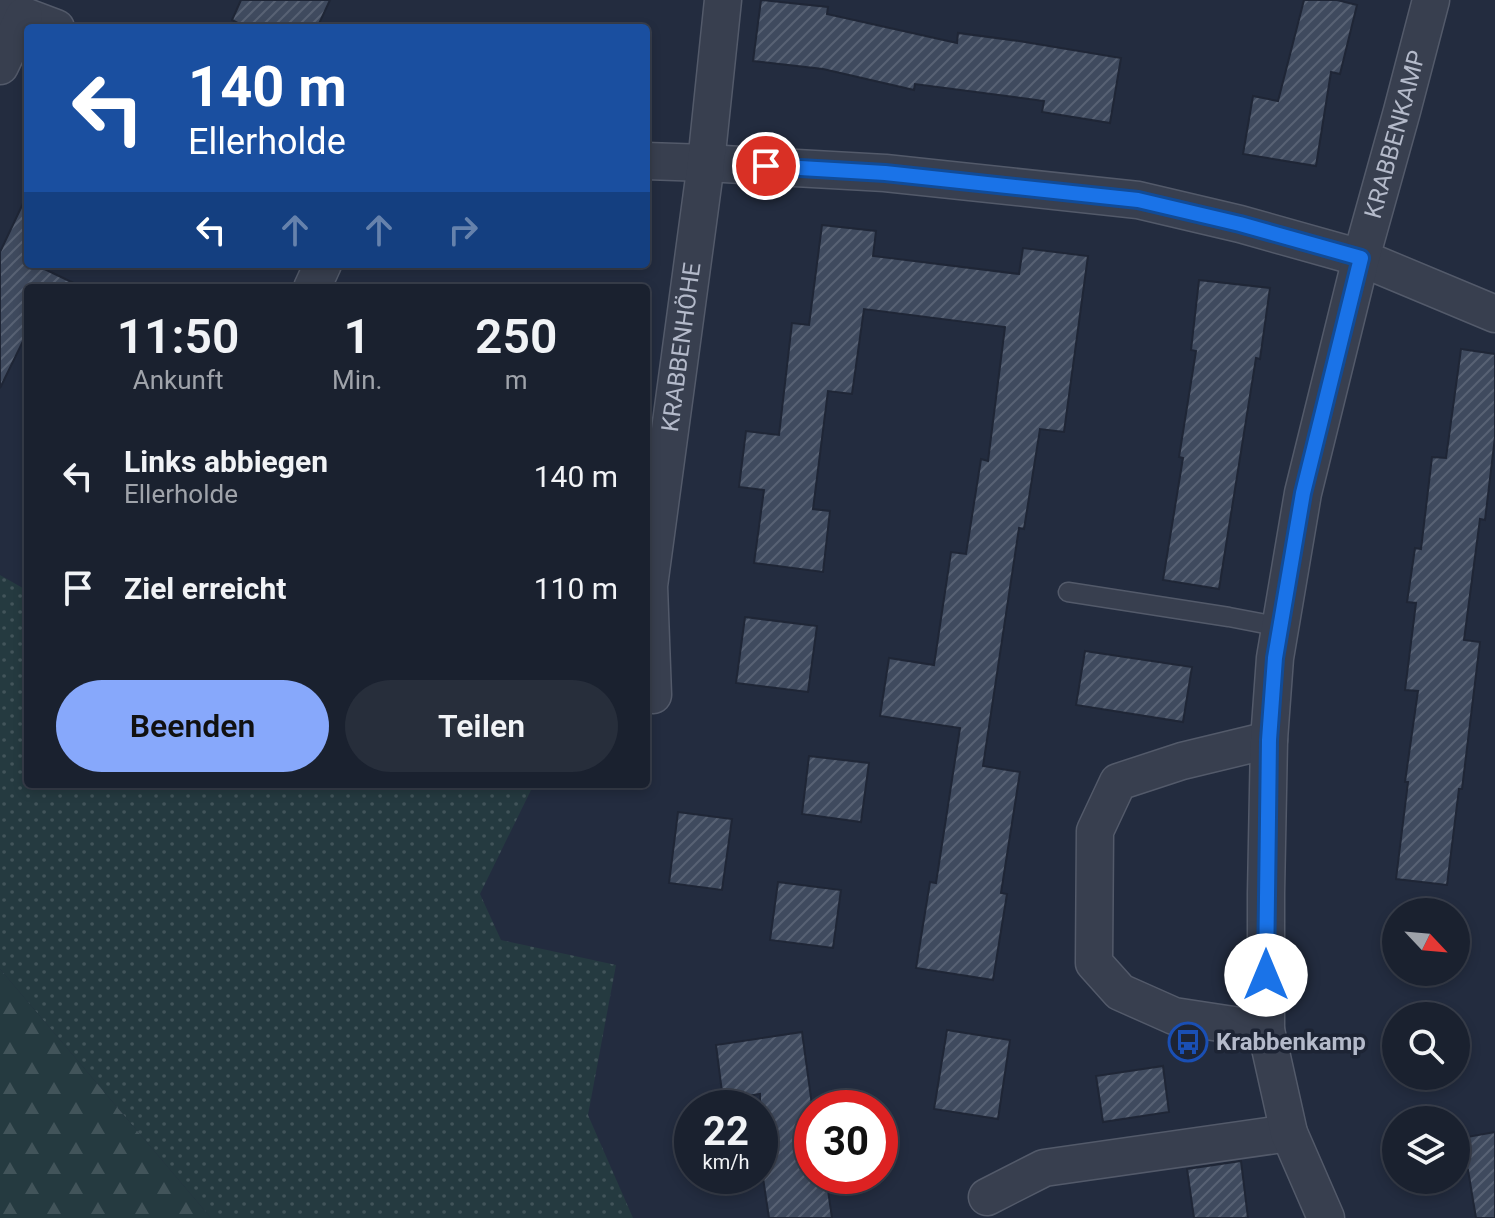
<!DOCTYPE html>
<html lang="de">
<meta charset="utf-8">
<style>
body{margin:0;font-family:Roboto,sans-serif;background:#272e3b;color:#f1f3f6;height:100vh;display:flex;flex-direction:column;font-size:30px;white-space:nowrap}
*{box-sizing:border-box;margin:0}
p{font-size:26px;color:#9fa3aa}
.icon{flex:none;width:44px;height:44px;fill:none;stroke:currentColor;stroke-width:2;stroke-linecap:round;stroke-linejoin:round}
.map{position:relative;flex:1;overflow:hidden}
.drawer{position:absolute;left:24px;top:284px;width:626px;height:504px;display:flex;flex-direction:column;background:#1a212f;border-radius:8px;box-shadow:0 4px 12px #0003,0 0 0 2px #383e4b}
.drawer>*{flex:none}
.hud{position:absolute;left:24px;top:24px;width:626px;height:244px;border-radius:8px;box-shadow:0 4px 12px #0003,0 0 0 2px #383e4b;background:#1a4fa0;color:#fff;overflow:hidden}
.needle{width:52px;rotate:116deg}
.fabs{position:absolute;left:1382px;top:898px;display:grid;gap:16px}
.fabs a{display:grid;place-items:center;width:88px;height:88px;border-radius:50%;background:#1a212f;box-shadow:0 4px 12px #0003,0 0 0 2px #383e4b;font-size:40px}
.speed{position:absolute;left:674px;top:1090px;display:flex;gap:16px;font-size:40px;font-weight:700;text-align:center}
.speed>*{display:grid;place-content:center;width:104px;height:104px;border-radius:50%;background:#1a212f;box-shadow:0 4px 12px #0003,0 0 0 2px #383e4b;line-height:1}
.speed small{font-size:20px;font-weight:400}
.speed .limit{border:12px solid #d22;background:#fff;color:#111}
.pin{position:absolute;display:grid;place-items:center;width:68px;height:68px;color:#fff;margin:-34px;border:4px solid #fff;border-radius:50%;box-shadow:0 2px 8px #0007}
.me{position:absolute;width:88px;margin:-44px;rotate:0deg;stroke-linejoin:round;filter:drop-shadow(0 0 6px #0008)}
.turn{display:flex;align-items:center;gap:28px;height:168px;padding:0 32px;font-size:36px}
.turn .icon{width:104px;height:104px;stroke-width:2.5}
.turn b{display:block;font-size:56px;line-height:68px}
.lanes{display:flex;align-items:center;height:76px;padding:0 32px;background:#0003;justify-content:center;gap:40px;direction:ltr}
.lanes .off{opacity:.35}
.eta{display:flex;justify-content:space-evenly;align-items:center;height:136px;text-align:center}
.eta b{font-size:48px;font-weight:600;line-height:56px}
.cta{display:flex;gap:16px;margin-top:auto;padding:16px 32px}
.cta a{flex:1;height:92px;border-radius:48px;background:#87a8fb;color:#111;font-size:32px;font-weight:600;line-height:92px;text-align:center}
.cta a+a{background:#272e3b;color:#f1f3f6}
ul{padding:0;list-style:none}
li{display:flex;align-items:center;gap:24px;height:112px;padding:0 32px}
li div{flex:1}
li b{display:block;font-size:30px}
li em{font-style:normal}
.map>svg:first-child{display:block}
.grass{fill:url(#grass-dots)}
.forest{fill:url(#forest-firs)}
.building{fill:url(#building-hatch);stroke:#1f2636;stroke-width:2}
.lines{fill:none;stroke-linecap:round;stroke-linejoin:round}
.service-casing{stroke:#535a6a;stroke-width:21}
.minor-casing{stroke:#535a6a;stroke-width:39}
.service{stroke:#383f4f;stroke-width:18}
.minor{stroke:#383f4f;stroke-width:36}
.route-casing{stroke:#114b97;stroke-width:20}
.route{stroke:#1a73e8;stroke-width:14}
.labels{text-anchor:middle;stroke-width:7;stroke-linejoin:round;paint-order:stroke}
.street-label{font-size:24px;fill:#b4baca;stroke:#1d2434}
.poi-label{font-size:24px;font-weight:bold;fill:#b4baca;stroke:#1d2434;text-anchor:start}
</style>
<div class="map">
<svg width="1495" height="1218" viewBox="0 0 1495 1218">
<defs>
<pattern id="grass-dots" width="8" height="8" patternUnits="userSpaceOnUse" patternTransform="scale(2)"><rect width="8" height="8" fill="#253a40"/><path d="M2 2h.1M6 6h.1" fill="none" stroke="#42545a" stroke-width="1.8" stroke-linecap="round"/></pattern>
<pattern id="forest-firs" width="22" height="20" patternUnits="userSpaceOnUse" patternTransform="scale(2)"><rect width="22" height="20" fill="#253a40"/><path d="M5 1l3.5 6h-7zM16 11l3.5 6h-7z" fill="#42545a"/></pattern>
<pattern id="building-hatch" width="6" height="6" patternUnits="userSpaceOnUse" patternTransform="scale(2)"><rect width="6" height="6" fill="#3f4a5e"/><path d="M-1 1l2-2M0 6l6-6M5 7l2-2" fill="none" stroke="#586274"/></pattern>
</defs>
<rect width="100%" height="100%" fill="#232c3f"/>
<polygon class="grass" points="0,575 28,591 28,784 527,784 531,790 480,894 501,940 616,965 588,1115 633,1218 211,1218 0,969"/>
<polygon class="forest" points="0,969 211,1218 0,1218"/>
<g class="building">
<polygon points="241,0 330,0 317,28 247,28 232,20"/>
<polygon points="761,0 828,7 827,14 957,43 958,33 1019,41 1121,58 1110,123 1042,112 1044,101 915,84 914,90 823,69 753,61"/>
<polygon points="1304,0 1337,0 1357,5 1340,74 1331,72 1316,166 1243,154 1253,96 1278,101"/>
<polygon points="28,193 28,264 34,264 84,288 28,288 28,331 0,388 0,252"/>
<polygon points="822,225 876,231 873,256 1019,274 1023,248 1088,256 1064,432 1040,429 1024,529 1019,528 983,766 1020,772 1001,893 1007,894 993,980 916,968 930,882 936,883 960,728 880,716 889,658 934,665 951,552 966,554 981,459 988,461 1005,327 864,309 852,394 828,391 813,509 830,511 823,572 754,563 764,490 739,487 746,431 779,435 792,323 809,325"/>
<polygon points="1199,280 1270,288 1260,359 1256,358 1219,589 1163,580 1183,458 1179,457 1196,351 1191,350"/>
<polygon points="1461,349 1495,354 1495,437 1485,520 1480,519 1464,640 1480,642 1462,789 1459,789 1447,885 1396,879 1408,782 1405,782 1418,691 1405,690 1416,603 1407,602 1415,548 1421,549 1432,457 1446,458"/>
<polygon points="745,617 817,626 808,692 736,683"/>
<polygon points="1085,651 1192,667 1183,722 1076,705"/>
<polygon points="809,756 869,763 861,822 802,814"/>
<polygon points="678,812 732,819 722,890 669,883"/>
<polygon points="778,882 841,890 833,948 770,940"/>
<polygon points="947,1030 1010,1040 998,1119 934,1109"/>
<polygon points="802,1032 812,1105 812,1176 826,1176 832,1218 769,1218 760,1158 760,1094 723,1100 716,1045"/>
<polygon points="1163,1066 1169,1112 1103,1122 1096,1076"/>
<polygon points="1495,1132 1495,1218 1476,1218 1468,1170 1456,1172 1456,1139"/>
<polygon points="1241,1161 1248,1218 1194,1218 1187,1169"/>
</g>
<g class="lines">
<defs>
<polyline id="service" points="1068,592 1229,617 1281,627"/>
<g id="minor">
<polyline points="0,7 56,28"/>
<polyline points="0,66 24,16"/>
<polyline points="646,161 706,163 885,173 1138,200 1240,224 1361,258 1495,314"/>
<polyline points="312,288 323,264"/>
<path id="s1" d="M653,695L649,586L706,163L723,0"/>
<polyline points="1266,1030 1174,1016 1120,992 1094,963 1095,831 1118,782 1182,761 1269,740"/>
<polyline points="987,1197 1044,1168 1289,1133"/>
<path id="s2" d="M1326,1218L1289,1133L1266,1030V893L1269,740L1275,658L1303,493L1361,258L1402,111L1431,0"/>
</g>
</defs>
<use href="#service" class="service-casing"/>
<use href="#minor" class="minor-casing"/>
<use href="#service" class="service"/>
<use href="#minor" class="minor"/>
</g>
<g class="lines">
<defs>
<polyline id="route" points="766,166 885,173 1138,200 1240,224 1361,258 1303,493 1275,658 1269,740 1266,975"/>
</defs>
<use href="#route" class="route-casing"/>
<use href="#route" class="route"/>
</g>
<defs>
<symbol id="bus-ring" viewBox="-11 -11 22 22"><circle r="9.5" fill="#1d2434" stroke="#1a4fb4" stroke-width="1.5"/><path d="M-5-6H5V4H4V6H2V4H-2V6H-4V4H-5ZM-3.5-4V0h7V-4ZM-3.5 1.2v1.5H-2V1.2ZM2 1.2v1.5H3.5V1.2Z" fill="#1a4fb4"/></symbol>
</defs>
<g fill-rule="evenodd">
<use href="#bus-ring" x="1166" y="1020" width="44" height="44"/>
</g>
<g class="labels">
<g class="street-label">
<text dy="8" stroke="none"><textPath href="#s2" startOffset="1108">KRABBENKAMP</textPath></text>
<text dy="8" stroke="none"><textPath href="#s1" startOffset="350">KRABBENHÖHE</textPath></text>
</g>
<g class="poi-label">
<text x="1216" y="1050">Krabbenkamp</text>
</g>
</g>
</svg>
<div class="fabs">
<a><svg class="needle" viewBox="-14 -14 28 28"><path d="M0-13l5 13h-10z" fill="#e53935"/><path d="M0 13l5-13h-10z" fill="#9fa3aa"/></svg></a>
<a><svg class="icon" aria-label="search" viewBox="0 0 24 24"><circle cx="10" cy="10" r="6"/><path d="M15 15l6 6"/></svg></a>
<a><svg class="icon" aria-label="layers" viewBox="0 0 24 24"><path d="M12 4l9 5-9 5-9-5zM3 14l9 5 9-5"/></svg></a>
</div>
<div class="speed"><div>22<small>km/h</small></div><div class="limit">30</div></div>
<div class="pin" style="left:766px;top:166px;background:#d93025"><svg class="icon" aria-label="arrive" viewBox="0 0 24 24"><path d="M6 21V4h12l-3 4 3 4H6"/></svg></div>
<svg class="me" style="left:1266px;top:975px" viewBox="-20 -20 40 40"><circle r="19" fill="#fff"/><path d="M0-13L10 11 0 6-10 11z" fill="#1a73e8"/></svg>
<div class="hud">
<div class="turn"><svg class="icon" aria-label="left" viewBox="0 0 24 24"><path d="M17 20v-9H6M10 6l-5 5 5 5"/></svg><div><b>140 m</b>Ellerholde</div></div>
<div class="lanes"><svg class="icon" aria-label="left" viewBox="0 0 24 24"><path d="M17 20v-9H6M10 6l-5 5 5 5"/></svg><svg class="icon off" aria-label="ahead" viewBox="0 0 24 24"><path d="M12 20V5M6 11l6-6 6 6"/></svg><svg class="icon off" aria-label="ahead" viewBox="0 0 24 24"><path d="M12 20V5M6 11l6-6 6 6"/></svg><svg class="icon off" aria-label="right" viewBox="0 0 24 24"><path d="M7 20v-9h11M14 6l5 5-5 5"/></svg></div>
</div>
<section class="drawer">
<div class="eta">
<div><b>11:50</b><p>Ankunft</p></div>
<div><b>1</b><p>Min.</p></div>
<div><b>250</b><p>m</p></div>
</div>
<ul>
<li><svg class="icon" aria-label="left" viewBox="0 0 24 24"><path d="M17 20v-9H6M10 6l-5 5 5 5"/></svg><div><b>Links abbiegen</b><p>Ellerholde</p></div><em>140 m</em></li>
<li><svg class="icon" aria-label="arrive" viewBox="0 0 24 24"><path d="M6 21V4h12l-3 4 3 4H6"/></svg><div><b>Ziel erreicht</b></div><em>110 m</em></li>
</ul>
<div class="cta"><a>Beenden</a><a>Teilen</a></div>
</section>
</div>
